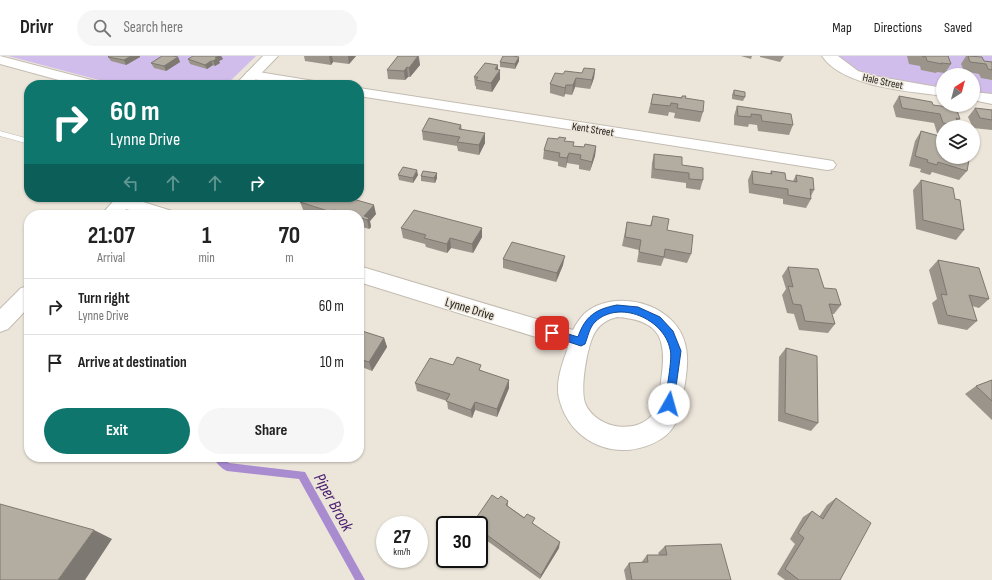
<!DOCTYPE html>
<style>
body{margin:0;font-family:"Sofia Sans Condensed",sans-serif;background:#f6f6f6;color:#222;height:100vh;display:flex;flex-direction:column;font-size:15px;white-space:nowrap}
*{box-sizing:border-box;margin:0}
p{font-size:13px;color:#767676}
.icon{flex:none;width:22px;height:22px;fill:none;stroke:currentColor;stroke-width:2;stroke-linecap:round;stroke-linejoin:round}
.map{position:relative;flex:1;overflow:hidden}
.sheet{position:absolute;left:24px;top:154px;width:340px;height:252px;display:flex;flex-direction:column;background:#fff;border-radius:16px;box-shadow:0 1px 3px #0004}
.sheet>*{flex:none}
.hud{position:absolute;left:24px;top:24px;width:340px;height:122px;border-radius:16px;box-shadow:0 1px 3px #0004;background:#0f766e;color:#fff;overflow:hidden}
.needle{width:26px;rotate:36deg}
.tools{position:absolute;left:936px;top:12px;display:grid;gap:8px}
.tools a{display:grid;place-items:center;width:44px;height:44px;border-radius:50%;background:#fff;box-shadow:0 1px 3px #0004;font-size:20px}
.speed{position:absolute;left:376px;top:460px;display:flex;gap:8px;font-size:20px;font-weight:700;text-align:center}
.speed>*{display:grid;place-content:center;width:52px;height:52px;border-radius:50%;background:#fff;box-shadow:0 1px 3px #0004;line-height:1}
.speed small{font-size:10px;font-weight:400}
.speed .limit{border:2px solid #111;border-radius:6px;background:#fff;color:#111}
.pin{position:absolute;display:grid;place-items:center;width:34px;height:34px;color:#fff;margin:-17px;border-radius:8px;box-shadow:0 2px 6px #0006}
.me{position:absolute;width:44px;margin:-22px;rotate:7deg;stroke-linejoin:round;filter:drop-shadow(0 0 3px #0008)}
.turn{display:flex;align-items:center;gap:14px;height:84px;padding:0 20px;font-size:18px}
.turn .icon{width:52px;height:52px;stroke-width:2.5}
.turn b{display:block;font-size:28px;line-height:34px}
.lanes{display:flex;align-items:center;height:38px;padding:0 20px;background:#0003;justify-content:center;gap:20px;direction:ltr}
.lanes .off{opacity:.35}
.eta{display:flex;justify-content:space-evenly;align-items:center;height:68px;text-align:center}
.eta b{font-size:24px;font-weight:700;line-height:28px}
.cta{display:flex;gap:8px;margin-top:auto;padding:8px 20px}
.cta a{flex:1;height:46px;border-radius:24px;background:#0f766e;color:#fff;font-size:16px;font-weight:700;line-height:46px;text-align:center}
.cta a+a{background:#f6f6f6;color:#222}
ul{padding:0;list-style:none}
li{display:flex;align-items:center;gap:12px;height:56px;padding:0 20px;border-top:1px solid #e0e0e0}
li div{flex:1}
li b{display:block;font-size:15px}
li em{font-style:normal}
header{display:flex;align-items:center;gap:24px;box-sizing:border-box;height:56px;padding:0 20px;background:#fff;border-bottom:1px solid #e0e0e0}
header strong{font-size:19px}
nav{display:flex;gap:22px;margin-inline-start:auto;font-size:14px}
.search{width:280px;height:36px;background:#f6f6f6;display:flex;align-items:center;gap:10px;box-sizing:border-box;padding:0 14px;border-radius:22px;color:#767676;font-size:15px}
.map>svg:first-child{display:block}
.green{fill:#d0bdeb}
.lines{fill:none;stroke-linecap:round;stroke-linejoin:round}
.stream{fill:#a98bd0;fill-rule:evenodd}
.lane-casing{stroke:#c3bcb1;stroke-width:1}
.street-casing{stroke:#c3bcb1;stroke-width:2}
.secondary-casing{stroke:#c3bcb1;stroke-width:2}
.lane{fill:#fff;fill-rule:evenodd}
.street{fill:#fff;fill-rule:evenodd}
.secondary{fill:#fff;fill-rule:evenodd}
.wall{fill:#9a948a}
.shaded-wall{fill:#7d7871}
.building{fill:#b3aca1;stroke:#7d7871}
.route{fill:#1a73e8;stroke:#114b97}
.labels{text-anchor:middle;stroke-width:3;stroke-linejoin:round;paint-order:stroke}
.far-street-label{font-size:11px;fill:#25221e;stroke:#ece5da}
.street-label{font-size:13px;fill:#25221e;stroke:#ece5da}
.near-water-label{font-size:17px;font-style:italic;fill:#451a6c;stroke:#ece5da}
</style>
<header>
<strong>Drivr</strong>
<div class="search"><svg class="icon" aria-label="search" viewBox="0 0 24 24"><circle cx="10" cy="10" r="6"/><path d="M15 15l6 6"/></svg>Search here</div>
<nav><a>Map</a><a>Directions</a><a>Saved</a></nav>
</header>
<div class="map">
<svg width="992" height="524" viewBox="0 0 992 524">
<rect width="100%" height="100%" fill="#ece5da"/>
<g class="green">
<polygon points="8,0 256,0 226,29 118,29"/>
<path d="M839,0H992V38L973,36V19H943V31C917,27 880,26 856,14C850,11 845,5 839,0Z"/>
</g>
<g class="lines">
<path class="stream" d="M213,401H223L229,407L305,416L365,524H355L299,423L227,415C222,413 215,406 213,401Z"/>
<defs>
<polygon id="lane" points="0,75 29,83 29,88 0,80"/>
<g id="street">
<polygon points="0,0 99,26 101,29 77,29 0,8"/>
<path d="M822,0H838L858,15L874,20L943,32V40C908,35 843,31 822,0Z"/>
<polygon points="252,15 314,25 319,26 321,29 287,29 247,22 245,19 247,16"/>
<polygon points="359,32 827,104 833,105 836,109 833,113 827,114 359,40"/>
<polygon points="973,36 992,38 992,48 973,44"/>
<polygon points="127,141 172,155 174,159 144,159 117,150 114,146 117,142"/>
<path d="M359,210L573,274C576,268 580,262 585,257C615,232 672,247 684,284C690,302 686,321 683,339C681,356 677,373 661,383C621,408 570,389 559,342C555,326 563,306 568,291L359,226ZM617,261C662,264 667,285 661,325C660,334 660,347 655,355C640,380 596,374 585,347C580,332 587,290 595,276C600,268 608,263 617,261Z"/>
</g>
<g id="secondary">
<polygon points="263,0 278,0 250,29 235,29"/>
<polygon points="117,141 137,141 121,159 101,159"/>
<polygon points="29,230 29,251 8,273 0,276 0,253 21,232"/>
</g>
</defs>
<use href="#lane" class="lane-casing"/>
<use href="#street" class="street-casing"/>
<use href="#secondary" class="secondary-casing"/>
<use href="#lane" class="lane"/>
<use href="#street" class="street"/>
<use href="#secondary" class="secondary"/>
</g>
<g class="wall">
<polygon points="109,0 140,0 140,1 126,9 111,5 108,1"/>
<polygon points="199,0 221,0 223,3 219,5 220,7 215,10 213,9 207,13 190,8 188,3"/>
<polygon points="304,0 356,0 349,8 333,6 331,9 305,5"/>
<polygon points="398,0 419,0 420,9 410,21 408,21 405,24 388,23 387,14"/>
<polygon points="741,0 752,0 751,3"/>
<polygon points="760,0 784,0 780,6 760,1"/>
<polygon points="907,0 948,0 951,8 945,17 937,16 936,17 921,14 920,10 909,8"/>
<polygon points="966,0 976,0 984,5 992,6 992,24 981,22 979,18 964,15 961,8"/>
<polygon points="178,1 180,6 166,15 154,12 151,7"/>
<polygon points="519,1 519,5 515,13 500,11 500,6"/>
<polygon points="498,9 498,13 500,23 492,36 476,33 476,30 475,30 474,21"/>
<polygon points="595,13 594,22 590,33 575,31 572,39 565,38 564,41 550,37 550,28 563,18 582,17"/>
<polygon points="734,34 745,41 743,45 732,43 732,39"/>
<polygon points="653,38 685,42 703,56 700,66 674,62 675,57 669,56 668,60 648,57"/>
<polygon points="899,40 933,49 960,63 957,66 959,70 958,71 943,71 943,78 937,77 934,67 896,61 893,50"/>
<polygon points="737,50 793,69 789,79 758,75 757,69 749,68 748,71 734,69 734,60"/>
<polygon points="975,52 992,54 992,74 973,72 968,61"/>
<polygon points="461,69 462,74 485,77 485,87 479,99 458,95 457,90 423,84 422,75"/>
<polygon points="921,75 943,101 967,115 959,124 932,116 930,119 920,116 921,113 909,110 915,85"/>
<polygon points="566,85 573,90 584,91 596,90 595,100 590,115 579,113 579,109 567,107 566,112 558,110 558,106 543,103 544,94"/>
<polygon points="654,98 682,109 703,124 700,134 686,132 686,127 651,122 652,107"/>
<polygon points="752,115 770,118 771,115 786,124 793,125 796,119 814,134 811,140 811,143 806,152 783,148 783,143 749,137 748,124"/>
<polygon points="437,117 437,122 435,127 421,125 421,120"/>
<polygon points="398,119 418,119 413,127 399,124"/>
<polygon points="921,124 955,143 964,174 956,184 916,173 913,134"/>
<polygon points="305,141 351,141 352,143 376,158 370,165 371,171 369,173 359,170 359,159 314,159 304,156 300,146"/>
<polygon points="653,160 691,198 687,207 664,202 661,210 637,206 639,194 622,190 627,166 650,170"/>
<polygon points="401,172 482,181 473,197 451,192 447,197 426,191 425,188 403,182"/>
<polygon points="503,203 563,209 556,226 503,212"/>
<polygon points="938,204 989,243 979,252 972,250 977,265 967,274 938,268 932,247 937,243 929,214"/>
<polygon points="788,211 824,232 841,249 834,258 832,258 835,268 828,277 799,274 794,258 787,257 782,239 786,233 782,220"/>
<polygon points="359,274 384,282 387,291 372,315 359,310"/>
<polygon points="786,292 818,367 811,375 778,365 779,301"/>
<polygon points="453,309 481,314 509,332 497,361 475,354 472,362 448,353 447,345 417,335 415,327"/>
<polygon points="992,324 992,364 965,338 976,330"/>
<polygon points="836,442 840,524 785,524 777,518 795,488 790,483 803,461 812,455 819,461 827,449"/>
<polygon points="498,443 508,445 508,450 534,468 559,492 540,523 479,479 479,469 472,469 472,468"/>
<polygon points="665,490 731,524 626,524 624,514 629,507 641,507 647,499 659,499 658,497"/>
</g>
<g class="shaded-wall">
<polygon points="131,0 140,0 140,1 126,9 124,4"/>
<polygon points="218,0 221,0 223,3 219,5 220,7 215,10 213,5 215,2"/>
<polygon points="329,0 332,0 333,6 331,9"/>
<polygon points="348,0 356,0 349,8"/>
<polygon points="418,0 420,9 410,21 409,12"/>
<polygon points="178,1 180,6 166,15 164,10"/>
<polygon points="519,1 519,5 515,13 515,8"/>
<polygon points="211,5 213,9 207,13 205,9"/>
<polygon points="498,9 498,18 500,14 500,23 492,36 491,27 495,13"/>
<polygon points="407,11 408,21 405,24 404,15"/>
<polygon points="595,13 594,22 590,33 592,24"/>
<polygon points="576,22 575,31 572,39 573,29"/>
<polygon points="566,29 565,38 564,41 565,32"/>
<polygon points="485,77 485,87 479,99 479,89"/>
<polygon points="596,90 595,100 590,115 592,106"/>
<polygon points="569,97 566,112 567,102"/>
<polygon points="417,114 418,119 413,127 413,122"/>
<polygon points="437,117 437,122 435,127 434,122"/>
<polygon points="374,149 376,158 370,165 371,171 369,173 367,164 364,160"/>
<polygon points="334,154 335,159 332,159 331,156"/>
<polygon points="482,172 482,181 473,197 472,188"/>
<polygon points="450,182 451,192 447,197 447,188"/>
<polygon points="565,200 563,209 556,226 557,217"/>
<polygon points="384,282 387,291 372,315 369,306"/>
<polygon points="509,324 509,332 497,361 497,353"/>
<polygon points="475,346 475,354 472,362 471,354"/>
<polygon points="94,474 112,483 85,524 58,524"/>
<polygon points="560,486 559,492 540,523 541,519"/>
</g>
<g class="building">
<polygon points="109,0 131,0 124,4 108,1"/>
<polygon points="162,0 173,0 178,1 164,10 151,7"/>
<polygon points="193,0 218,0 215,2 218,2 213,5 211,5 205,9 188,3"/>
<polygon points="398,0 418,0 409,12 407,11 404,15 387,14"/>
<polygon points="503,0 513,0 519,1 515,8 500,6"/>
<polygon points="922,0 948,0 951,8 941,7 942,8 927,5 926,1"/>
<polygon points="968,0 982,1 984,5 992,6 992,14 988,13 986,8 970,6"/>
<polygon points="485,7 498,9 495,13 500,14 491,27 476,24 478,21 474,21"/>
<polygon points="584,12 595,13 592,24 576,22 573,29 566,29 565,32 550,28 555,17 563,18 565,15 582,17"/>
<polygon points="734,34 745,36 745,41 734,39"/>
<polygon points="653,38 682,42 682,40 686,40 685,42 704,45 703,56 677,52 678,48 671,47 670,50 651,48"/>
<polygon points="899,40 932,46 933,49 956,52 960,63 956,62 959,70 943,67 940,58 902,52"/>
<polygon points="737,50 791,58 793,69 762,65 761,59 751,58 751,61 738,60"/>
<polygon points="975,52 992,54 992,64 980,62"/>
<polygon points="429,62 461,69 459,73 485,77 479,89 457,86 460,81 422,75"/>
<polygon points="921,75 943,81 943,101 960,101 969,104 967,115 938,106 937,109 927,106 928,104 915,100"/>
<polygon points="559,81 566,82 564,85 574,86 573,90 584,91 585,88 596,90 592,106 580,103 581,99 569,97 567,102 559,101 560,97 544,94 548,82 558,83"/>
<polygon points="654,98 682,101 682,109 703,112 703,124 689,123 689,117 654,113"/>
<polygon points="403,111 417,114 413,122 398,119"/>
<polygon points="423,115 437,117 434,122 421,120"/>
<polygon points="752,115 772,118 771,115 785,117 786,124 797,126 796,119 813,122 814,134 810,133 811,143 788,139 788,133 753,128"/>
<polygon points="921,124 953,132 955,143 960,144 964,174 923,164"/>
<polygon points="305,141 346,141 374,149 364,160 369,162 367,164 359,161 359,159 351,159 334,154 331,156 300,146"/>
<polygon points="414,154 482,172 472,188 450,182 447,188 424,182 426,179 401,172"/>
<polygon points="653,160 669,163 667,174 693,179 691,198 665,193 664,201 639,196 641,184 625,181 627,166 651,170"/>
<polygon points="512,186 565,200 557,217 503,203"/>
<polygon points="938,204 979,212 989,243 969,239 977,265 947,259 941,238 947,239"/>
<polygon points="788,211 818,213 824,232 836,233 841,249 829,248 835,268 805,265 801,249 793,248 788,230 793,231"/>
<polygon points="359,274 384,282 369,306 359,303"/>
<polygon points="786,292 817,300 818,367 785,357"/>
<polygon points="457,301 481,309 479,314 509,324 497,353 475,346 471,354 446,345 450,338 415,327 430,302 453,309"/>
<polygon points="992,324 992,345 976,330"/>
<polygon points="492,439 498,443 501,440 508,445 506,449 524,462 527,458 535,462 532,467 560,486 541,519 479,473 479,469 473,469 472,468"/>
<polygon points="836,442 871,467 840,524 799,524 785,513 804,482 798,477 812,455 823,463"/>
<polygon points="0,448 94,474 58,524 0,524"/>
<polygon points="721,488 731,524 632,524 629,507 648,506 647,499 667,499 665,490"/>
</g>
<path class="route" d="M617,249L638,251L660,261L673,275L681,295L673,352L669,353L666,352L664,348C666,337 673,302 670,293C664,263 619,243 595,266C589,272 588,281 585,288L581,290L548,279L547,277L548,274L552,273L578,281C585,260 596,253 617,249Z"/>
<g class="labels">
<g class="far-street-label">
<text transform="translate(883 25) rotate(12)" y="4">Hale Street</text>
<text transform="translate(593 73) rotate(9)" y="4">Kent Street</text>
</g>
<g class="street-label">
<text transform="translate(470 252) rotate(17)" y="5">Lynne Drive</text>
</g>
<g class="near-water-label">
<text transform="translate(334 446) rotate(61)" y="6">Piper Brook</text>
</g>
</g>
</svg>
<div class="tools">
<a><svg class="needle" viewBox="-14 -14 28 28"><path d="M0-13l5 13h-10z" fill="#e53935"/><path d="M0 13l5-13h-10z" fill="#767676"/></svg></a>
<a><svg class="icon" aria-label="layers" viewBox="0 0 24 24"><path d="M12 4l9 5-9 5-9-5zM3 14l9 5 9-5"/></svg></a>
</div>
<div class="speed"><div>27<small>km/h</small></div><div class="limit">30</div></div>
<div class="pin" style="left:552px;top:277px;background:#d93025"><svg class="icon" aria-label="arrive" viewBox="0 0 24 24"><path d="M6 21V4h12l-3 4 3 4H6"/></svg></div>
<svg class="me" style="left:669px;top:348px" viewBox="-20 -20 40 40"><circle r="19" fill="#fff"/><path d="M0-13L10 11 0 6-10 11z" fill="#1a73e8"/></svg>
<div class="hud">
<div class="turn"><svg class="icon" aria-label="right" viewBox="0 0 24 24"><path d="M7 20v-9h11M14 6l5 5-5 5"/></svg><div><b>60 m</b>Lynne Drive</div></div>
<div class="lanes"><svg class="icon off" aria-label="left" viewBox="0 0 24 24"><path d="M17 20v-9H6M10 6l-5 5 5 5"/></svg><svg class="icon off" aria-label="ahead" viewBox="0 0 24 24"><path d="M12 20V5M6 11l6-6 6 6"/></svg><svg class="icon off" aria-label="ahead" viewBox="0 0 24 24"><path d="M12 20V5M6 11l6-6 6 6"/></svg><svg class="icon" aria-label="right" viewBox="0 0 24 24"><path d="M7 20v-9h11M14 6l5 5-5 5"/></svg></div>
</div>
<section class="sheet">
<div class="eta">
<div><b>21:07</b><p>Arrival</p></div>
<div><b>1</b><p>min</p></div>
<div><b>70</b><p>m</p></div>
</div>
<ul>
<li><svg class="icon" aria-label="right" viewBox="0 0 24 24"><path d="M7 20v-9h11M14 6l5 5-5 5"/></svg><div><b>Turn right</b><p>Lynne Drive</p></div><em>60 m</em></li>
<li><svg class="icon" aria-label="arrive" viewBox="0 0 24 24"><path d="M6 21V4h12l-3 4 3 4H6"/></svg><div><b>Arrive at destination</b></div><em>10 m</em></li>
</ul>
<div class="cta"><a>Exit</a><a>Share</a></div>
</section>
</div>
